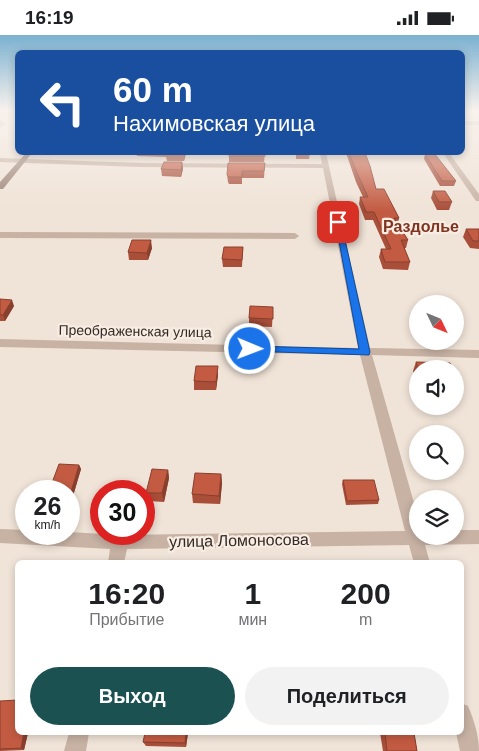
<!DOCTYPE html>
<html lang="ru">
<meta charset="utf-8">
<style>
body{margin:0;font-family:Arial,sans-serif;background:#f2f2f2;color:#202124;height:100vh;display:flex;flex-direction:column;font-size:19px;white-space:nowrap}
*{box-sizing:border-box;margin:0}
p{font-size:16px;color:#757577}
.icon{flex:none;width:28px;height:28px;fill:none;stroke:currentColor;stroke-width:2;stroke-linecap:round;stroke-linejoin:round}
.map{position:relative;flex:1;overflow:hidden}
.sheet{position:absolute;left:15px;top:525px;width:449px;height:175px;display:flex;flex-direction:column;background:#fff;border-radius:8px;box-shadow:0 2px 8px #0003}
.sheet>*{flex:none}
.guide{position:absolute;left:15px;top:15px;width:450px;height:105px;border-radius:8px;box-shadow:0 2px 8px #0003;background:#1a4fa0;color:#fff;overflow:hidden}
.needle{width:32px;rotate:133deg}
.buttons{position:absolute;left:409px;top:260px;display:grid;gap:10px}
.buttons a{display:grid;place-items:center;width:55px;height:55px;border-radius:50%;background:#fff;box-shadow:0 2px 8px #0003;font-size:25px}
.speed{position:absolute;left:15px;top:445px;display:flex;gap:10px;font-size:25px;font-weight:700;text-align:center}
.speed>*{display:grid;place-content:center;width:65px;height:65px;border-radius:50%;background:#fff;box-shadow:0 2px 8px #0003;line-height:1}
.speed small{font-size:12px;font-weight:400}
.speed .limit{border:8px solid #d22;background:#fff;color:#111}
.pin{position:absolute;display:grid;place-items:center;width:42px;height:42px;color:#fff;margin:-21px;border-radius:10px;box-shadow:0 2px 8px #0006}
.me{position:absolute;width:55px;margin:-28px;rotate:91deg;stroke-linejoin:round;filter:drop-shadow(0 0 4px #0008)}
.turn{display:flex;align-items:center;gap:18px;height:105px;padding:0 15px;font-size:22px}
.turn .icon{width:65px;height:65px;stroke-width:2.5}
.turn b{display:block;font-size:35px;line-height:42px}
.eta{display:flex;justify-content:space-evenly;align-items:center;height:85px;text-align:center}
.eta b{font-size:30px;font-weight:700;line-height:35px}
.primary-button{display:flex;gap:10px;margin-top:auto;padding:10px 15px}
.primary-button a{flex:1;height:58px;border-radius:30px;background:#1c5152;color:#fff;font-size:20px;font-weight:700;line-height:58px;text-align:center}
.primary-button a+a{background:#f2f2f2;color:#202124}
.status{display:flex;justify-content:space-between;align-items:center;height:35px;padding:0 25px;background:#fff;direction:ltr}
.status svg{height:14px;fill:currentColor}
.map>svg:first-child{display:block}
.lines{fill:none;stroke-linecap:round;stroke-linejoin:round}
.minor{fill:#c7b2a4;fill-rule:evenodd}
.secondary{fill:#9a8175;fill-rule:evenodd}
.wall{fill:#a84e39}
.shaded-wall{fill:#88402e}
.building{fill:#c35b42;stroke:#88402e}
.route{fill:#1a73e8;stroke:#114b97}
.labels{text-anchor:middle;stroke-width:4.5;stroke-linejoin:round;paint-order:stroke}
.street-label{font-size:14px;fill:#332925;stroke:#f8ede3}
.far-district-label{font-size:16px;font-weight:bold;fill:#7f3320;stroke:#f8ede3}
.near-street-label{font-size:16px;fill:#332925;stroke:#f8ede3}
</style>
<div class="status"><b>16:19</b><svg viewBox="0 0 49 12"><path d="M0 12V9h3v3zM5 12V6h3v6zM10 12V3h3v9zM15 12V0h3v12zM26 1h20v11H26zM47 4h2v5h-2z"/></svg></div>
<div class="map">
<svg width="479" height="716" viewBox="0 0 479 716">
<rect width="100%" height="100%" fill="#f0e3d7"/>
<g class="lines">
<g class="minor">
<polygon points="0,85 6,88 0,93"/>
<rect x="462" y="86" width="17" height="4"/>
<polygon points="320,118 326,118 370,313 479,315 479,323 372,320 418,482 418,501 455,501 455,495 479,495 479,509 425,510 430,528 414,528 409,510 127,514 124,528 108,528 110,514 0,508 0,494 26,495 26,499 69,499 69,497 120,500 405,496 360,320 0,312 0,304 358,313 323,133 140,132 0,127 0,123 140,128 322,129"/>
<polygon points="443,118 449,118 479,159 479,166 476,166"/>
<polygon points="0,197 295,198 299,201 295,204 0,203"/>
<path d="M461,668L468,671C474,685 479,701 479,716H460L456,698H461Z"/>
<polygon points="69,698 89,698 86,716 64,716"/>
</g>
<polygon class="secondary" points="26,118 32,118 3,154 0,154 0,147"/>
</g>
<g class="wall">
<polygon points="136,118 186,118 184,126 167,126 166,122 137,121"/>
<polygon points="229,118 265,118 264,127 229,127"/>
<polygon points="296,118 310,118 309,124 296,124"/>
<polygon points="346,118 365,118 376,154 399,183 398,189 408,205 406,213 404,213 410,227 408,235 383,234 379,222 381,214 386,214 373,185 365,185 359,169 360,162 363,162 356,147"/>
<polygon points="425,119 456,146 454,151 440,151 424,124"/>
<polygon points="182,127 183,134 181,142 162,141 161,134"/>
<polygon points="265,128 264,143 242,143 242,149 229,149 228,147 227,140"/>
<polygon points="433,156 452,167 449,175 437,175 431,163"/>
<polygon points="466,194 479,194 479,214 470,213 463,202"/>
<polygon points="243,212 242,232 223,232 222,224"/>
<polygon points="152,213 148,225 129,225 128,217"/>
<polygon points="0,264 14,271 5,286 0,286"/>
<polygon points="273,272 272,292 249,291 249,283"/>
<polygon points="416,327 418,334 418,350 413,336"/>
<polygon points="455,338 461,353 458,362 455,362"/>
<polygon points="218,340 216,355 194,355 194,346"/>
<polygon points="79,430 81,434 73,461 69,461 69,456"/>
<polygon points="168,435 169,443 164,467 148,466 146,458"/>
<polygon points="221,439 222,448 220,469 193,468 192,459"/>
<polygon points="343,445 379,465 378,469 346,470 342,449"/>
<polygon points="0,666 18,698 28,698 24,715 0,716"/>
<polygon points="188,698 186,712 146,711 143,707"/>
<polygon points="380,698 414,698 417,716 383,716"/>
</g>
<g class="shaded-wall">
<polygon points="184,118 186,118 184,126"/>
<polygon points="182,127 183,134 181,142 181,135"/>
<polygon points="151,205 152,213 148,225 147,218"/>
<polygon points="12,265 14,271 5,286 3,280"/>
<polygon points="218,331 218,340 216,355 216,347"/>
<polygon points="79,430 81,434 73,461 71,457"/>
<polygon points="168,435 169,443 164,467 162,458"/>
<polygon points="221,439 222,448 220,469 219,461"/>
<polygon points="24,698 28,698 24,715 21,713"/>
<polygon points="186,698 188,698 186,712 185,708"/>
</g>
<g class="building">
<polygon points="167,118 184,118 184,120 166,120"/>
<rect x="229" y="118" width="36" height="3"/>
<polygon points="349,118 365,118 370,131 376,154 384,154 399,183 394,183 408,205 401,205 410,227 385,227 381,214 391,214 374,177 366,177 360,162 368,162 358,140"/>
<polygon points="428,118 434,118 456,146 442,146 425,119"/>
<polygon points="164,127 182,127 181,135 161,134"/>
<polygon points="228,128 265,128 264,136 242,136 242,142 229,142 227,140"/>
<polygon points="433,156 445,156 452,167 439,167"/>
<polygon points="466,194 479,194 479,206 473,206"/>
<polygon points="132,205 151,205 147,218 128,217"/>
<polygon points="224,212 243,212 242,225 222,224"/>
<polygon points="0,264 12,265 3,280 0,280"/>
<polygon points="250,271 273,272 273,284 249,283"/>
<polygon points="416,327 450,328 453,334 418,334"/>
<polygon points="196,331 218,331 216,347 194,346"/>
<polygon points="455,338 461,353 455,353"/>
<polygon points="59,429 79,430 71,457 49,456"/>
<polygon points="152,434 168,435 162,458 146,458"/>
<polygon points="195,438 221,439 219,461 192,459"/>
<polygon points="343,445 374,445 379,465 347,466"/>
<polygon points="18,665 18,698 24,698 21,713 0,714 0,666"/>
<polygon points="145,698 186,698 185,708 143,707"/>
<polygon points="385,698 414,698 417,716 387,716"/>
</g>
<linearGradient id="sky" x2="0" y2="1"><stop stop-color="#7bb1d0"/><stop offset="0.43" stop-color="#f8f2ed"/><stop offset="1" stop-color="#f8f2ed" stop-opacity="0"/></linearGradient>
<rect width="479" height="176" fill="url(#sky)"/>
<polygon class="route" points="335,185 341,187 370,317 369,320 246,316 245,314 250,311 359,314"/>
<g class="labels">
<g class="street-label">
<text transform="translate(135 296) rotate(1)" y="5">Преображенская улица</text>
</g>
<g class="far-district-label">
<text x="421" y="197">Раздолье</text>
</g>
<g class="near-street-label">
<text transform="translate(239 505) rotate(-1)" y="6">улица Ломоносова</text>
</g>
</g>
</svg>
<div class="buttons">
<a><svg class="needle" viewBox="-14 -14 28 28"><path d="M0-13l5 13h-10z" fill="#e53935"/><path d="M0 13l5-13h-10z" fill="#757577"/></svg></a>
<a><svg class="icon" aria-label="sound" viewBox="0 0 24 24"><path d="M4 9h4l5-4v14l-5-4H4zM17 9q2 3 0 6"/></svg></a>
<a><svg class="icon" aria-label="search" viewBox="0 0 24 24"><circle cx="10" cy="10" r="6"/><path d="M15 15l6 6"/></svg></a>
<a><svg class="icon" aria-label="layers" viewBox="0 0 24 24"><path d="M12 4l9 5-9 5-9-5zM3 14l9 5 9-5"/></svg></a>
</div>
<div class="speed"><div>26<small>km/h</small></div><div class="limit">30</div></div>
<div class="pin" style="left:338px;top:187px;background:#d93025"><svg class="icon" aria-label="arrive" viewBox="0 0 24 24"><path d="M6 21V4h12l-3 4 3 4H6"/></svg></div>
<svg class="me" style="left:250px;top:314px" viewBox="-20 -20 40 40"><circle r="17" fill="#1a73e8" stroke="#fff" stroke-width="3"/><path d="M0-11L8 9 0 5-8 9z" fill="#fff"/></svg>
<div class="guide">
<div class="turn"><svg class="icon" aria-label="left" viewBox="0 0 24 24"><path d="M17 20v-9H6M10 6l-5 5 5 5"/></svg><div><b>60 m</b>Нахимовская улица</div></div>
</div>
<section class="sheet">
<div class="eta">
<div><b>16:20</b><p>Прибытие</p></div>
<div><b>1</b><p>мин</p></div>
<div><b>200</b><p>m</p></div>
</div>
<div class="primary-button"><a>Выход</a><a>Поделиться</a></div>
</section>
</div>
